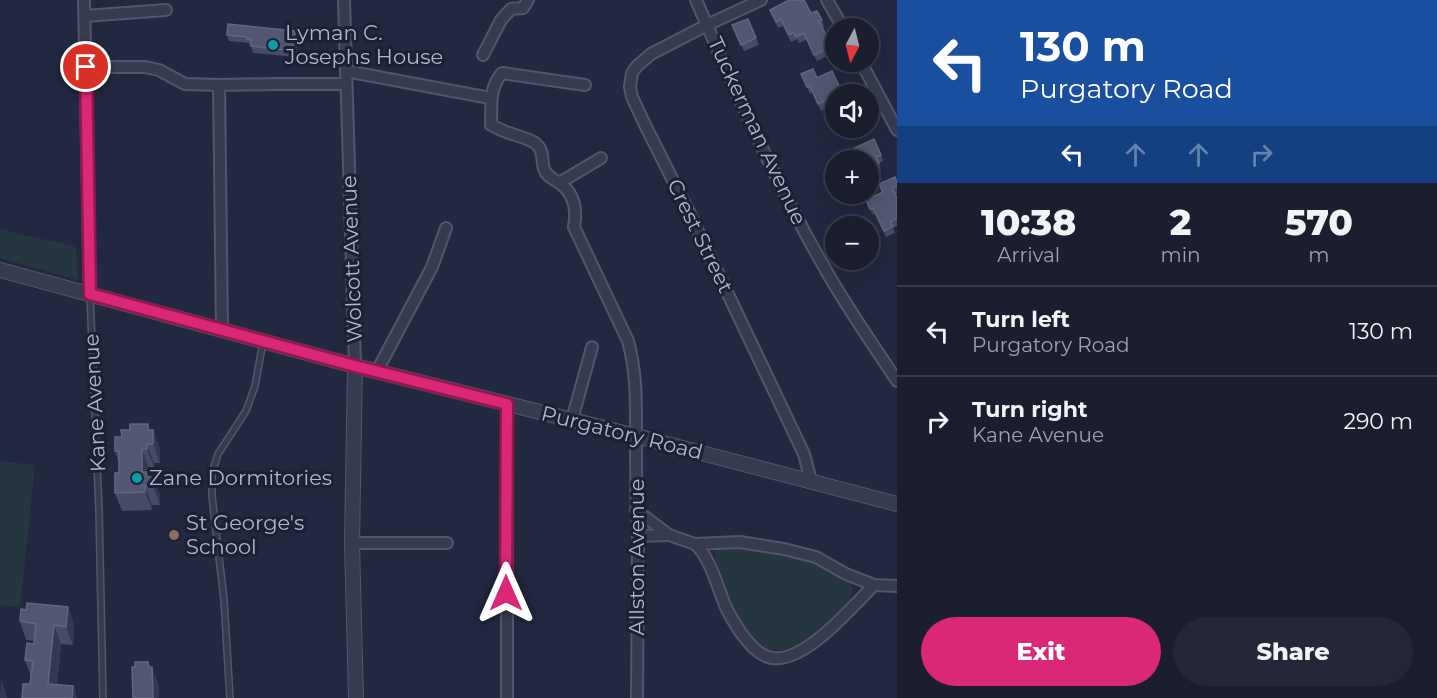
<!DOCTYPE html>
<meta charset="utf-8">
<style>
body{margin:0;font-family:Montserrat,sans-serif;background:#232737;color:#f1f3f6;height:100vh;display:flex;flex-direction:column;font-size:22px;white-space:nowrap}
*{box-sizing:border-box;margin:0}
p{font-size:20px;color:#9fa2aa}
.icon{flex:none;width:33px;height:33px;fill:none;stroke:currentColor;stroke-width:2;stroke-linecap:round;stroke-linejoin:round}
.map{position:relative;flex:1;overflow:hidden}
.sheet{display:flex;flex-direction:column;background:#1a1e2f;width:540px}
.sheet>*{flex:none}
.guide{background:#1a4fa0;color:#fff;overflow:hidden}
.needle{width:39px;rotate:187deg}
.controls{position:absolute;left:825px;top:18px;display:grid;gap:12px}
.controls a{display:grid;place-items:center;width:54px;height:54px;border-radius:50%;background:#1a1e2f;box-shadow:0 6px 24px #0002,0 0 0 2px #383c4b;font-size:30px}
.pin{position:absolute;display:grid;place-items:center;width:51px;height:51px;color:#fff;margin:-26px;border:3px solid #fff;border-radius:50%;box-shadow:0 2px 6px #0007}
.me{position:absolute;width:66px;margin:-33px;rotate:0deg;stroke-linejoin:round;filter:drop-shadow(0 0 4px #0008)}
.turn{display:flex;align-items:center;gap:21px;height:126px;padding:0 24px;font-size:27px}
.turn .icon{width:78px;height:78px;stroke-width:2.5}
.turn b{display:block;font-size:42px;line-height:51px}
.lanes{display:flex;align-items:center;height:57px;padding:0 24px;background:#0003;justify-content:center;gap:30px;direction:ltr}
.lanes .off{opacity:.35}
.eta{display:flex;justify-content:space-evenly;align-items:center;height:102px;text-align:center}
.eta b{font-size:36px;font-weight:800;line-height:42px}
.primary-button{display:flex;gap:12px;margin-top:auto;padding:12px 24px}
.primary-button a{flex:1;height:69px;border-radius:36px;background:#db2777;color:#fff;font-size:24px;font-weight:800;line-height:69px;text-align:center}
.primary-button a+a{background:#232737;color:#f1f3f6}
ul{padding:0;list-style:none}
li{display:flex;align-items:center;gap:18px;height:90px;padding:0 24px;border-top:2px solid #383c4b}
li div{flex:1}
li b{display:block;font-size:22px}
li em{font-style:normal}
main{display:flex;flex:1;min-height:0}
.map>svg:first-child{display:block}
.green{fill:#243740}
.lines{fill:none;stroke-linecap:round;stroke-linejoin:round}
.service-casing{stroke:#51566a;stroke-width:8}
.minor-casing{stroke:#51566a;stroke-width:14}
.tertiary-casing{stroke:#51566a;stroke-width:16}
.service{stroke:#363b4f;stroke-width:5}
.minor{stroke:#363b4f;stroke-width:10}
.tertiary{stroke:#363b4f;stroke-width:14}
.wall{fill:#464c66}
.shaded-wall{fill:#333952}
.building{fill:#525771;stroke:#61667f;stroke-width:1.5}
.route-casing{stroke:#8e194d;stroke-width:15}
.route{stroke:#db2777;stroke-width:10}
.culture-dot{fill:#0f9aa8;stroke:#1b2034;stroke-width:2}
.education-dot{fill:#8d6e63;stroke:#1b2034;stroke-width:2}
.labels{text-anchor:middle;stroke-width:6;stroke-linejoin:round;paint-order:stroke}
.poi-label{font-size:21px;fill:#b2b6ca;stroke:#1b2034;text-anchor:start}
.street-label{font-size:21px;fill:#b2b6ca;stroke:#1b2034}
</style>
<main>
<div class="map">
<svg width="897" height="698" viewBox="0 0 897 698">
<rect width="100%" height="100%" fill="#22283f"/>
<g class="green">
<polygon points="0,229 76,247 78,280 0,258"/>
<polygon points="0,461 35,465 20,607 0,605"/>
<path d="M721,548C753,548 786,550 817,562C829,567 839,574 850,580C851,583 853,590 852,593C851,601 840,609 835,614C818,630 786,663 761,645C738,630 724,582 715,557V551Z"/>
</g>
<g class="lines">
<defs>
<g id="service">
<polyline points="90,295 99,511 103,698"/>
<polyline points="230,698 224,600 212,496 212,473 218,454 246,411 255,386 263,342"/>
</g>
<g id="minor">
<polyline points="84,0 90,294"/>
<polyline points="344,0 355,366"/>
<path d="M696,0C735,90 774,180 823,265C845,305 872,343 897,381"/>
<polyline points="761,0 707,25 651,54 637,66 632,73 630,87 632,97 647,129 689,212 804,454 811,481"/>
<polyline points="827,0 843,28"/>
<polyline points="85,16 166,10"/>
<polyline points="483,55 501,20 511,9 523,8 528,0"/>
<polyline points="861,62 897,130"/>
<polyline points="86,67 145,67 159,70 185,84 219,85 276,84 346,84"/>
<polyline points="346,71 490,98"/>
<polyline points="219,85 222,330"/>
<path d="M585,85L502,73C488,90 492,106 491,125C497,128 503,131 509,133C517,136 528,138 535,143C545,151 541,160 544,169C547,178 555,179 561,184C575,195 577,211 574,227L628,341C637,374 636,404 636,438C636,471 636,504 638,536L637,698"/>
<polyline points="559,183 601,158"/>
<polyline points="377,371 432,267 446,228"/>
<polyline points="572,420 592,347"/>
<polyline points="636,510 669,535 695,544 740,542 784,549 816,557 846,574 874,585 897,586"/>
<polyline points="638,536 669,535"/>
<polyline points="352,543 447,543"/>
<path d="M695,544C710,557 717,586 725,605C729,615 735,624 741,633C748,642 756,653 768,657C801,668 852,607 874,585"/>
<polyline points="507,698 507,403"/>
</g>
<g id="tertiary">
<polyline points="0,270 355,366 636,436 897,504"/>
<polyline points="355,366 352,543 356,698"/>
</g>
</defs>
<use href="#service" class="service-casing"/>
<use href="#minor" class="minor-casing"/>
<use href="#tertiary" class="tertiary-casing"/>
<use href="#service" class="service"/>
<use href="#minor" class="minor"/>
<use href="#tertiary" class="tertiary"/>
</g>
<g class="wall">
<polygon points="770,10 811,13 822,20 824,27 822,28 830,45 828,46 831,54 817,61 806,40 799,43 797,39 791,42 783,26 778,28"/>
<polygon points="732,25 756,38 759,45 744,51"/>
<polygon points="227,35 298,37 296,57 253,53 251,46 250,46 249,43 229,41"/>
<polygon points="801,74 817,78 836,94 836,119 829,107 821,111 812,92 810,94"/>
<polygon points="848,151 881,155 883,161 879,163 881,170 870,175 868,172 868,160 852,160"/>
<polygon points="897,182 897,194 895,195 897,198 897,226 893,228 895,233 886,237 875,214 873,215 866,200 882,193 879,184"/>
<polygon points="150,430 153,430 160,449 160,463 154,463 154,467 148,467 148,477 160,495 160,505 152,505 152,510 122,511 115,493 119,473 119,463 115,451 122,437"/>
<polygon points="68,607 74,625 73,645 61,644 57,685 73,686 77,698 22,698 30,684 31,676 25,660 34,644 34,641 26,640 20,621 26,610"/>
</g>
<g class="shaded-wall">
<polygon points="295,31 298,37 296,57 293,51"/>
<polygon points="148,424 153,437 153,430 160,449 160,463 148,430"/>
<polygon points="147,444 154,463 154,467 147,449"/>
<polygon points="142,449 148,467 148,478 142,472"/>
<polygon points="153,477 160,495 160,505 153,486"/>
<polygon points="145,486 152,505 152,510 145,492"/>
<polygon points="68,607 74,625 73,645 66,627"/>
<polygon points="54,625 61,644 56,698 48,684"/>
<polygon points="148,662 152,673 152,667 159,686 159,698 153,698"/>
<polygon points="1,679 7,697 7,698 0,698"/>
<polygon points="73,686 77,698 72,698"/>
</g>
<g class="building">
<polygon points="789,0 804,0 811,13 817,11 822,20 819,21 828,39 825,40 829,48 814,55 804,33 796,37 794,32 789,35 781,19 776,22 770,10"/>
<polygon points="748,19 756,38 741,45 732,25"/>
<polygon points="228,24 295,31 293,51 251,46 251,40 247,39 247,37 227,35"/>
<polygon points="813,69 817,78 832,71 843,94 836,94 836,118 827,100 818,104 810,86 807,87 801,74"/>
<polygon points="874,139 881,155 876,157 879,163 868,168 868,160 852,160 848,151"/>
<polygon points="895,177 897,182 897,186 892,188 897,198 897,218 890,222 893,226 884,231 873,208 870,209 866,200 883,192 879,184"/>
<polygon points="130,424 148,424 148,430 153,430 153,444 147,444 147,449 142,449 142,472 146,472 147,477 153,477 153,486 145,486 145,492 115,493 115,473 119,473 119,451 115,451 115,437 122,437 121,430 130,430"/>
<polygon points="27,603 68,607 66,627 54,625 48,684 73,686 72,698 22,698 23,684 30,684 33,661 25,660 27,643 34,644 36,624 20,621 21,609 26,610"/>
<polygon points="135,662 148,662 149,667 152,667 153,698 133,698 132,667 135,667"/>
</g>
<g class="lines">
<defs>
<polyline id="route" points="86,67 90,294 355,366 507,404 506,593"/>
</defs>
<use href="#route" class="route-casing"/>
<use href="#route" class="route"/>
</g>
<g class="culture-dot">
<circle cx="273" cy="45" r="6"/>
<circle cx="137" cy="478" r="6"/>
</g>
<circle class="education-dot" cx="174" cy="535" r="6"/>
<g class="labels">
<g class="poi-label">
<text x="285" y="40">Lyman C.<tspan x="285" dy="24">Josephs House</tspan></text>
<text x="149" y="485">Zane Dormitories</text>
<text x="186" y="530">St George's<tspan x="186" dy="24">School</tspan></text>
</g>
<g class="street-label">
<text transform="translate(757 131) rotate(65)" y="7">Tuckerman Avenue</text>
<text transform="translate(700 236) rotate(64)" y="7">Crest Street</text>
<text transform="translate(352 259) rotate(-92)" y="7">Wolcott Avenue</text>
<text transform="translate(95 403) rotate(-93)" y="7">Kane Avenue</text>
<text transform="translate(622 433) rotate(14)" y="7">Purgatory Road</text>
<text transform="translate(637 557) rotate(-90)" y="7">Allston Avenue</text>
</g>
</g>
</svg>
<div class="controls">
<a><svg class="needle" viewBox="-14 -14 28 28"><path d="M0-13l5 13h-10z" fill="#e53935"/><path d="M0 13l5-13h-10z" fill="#9fa2aa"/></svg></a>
<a><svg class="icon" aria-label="sound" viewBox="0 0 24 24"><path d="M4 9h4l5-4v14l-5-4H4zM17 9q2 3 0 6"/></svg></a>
<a>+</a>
<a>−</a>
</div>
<div class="pin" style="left:86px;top:67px;background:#d93025"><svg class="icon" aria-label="arrive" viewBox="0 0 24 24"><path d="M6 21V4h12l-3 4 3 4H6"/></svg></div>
<svg class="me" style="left:506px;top:593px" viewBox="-20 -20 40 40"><path d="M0-17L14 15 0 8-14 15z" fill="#db2777" stroke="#fff" stroke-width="4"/></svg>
</div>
<section class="sheet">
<div class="guide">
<div class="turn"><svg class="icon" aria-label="left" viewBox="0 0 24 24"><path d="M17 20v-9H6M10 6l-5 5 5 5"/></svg><div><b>130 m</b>Purgatory Road</div></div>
<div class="lanes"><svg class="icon" aria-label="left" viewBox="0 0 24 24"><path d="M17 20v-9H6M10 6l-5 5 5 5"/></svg><svg class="icon off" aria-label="ahead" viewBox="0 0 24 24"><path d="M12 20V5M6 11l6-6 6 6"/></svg><svg class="icon off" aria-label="ahead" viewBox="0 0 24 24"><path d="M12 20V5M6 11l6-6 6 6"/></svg><svg class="icon off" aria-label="right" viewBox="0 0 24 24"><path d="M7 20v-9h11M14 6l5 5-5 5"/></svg></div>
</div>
<div class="eta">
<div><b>10:38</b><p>Arrival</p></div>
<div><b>2</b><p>min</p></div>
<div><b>570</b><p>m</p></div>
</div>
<ul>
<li><svg class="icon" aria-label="left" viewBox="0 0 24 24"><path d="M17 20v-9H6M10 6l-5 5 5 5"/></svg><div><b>Turn left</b><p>Purgatory Road</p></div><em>130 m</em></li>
<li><svg class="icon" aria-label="right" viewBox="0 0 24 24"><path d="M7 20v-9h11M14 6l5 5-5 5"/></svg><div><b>Turn right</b><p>Kane Avenue</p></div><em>290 m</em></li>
</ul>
<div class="primary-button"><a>Exit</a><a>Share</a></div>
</section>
</main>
